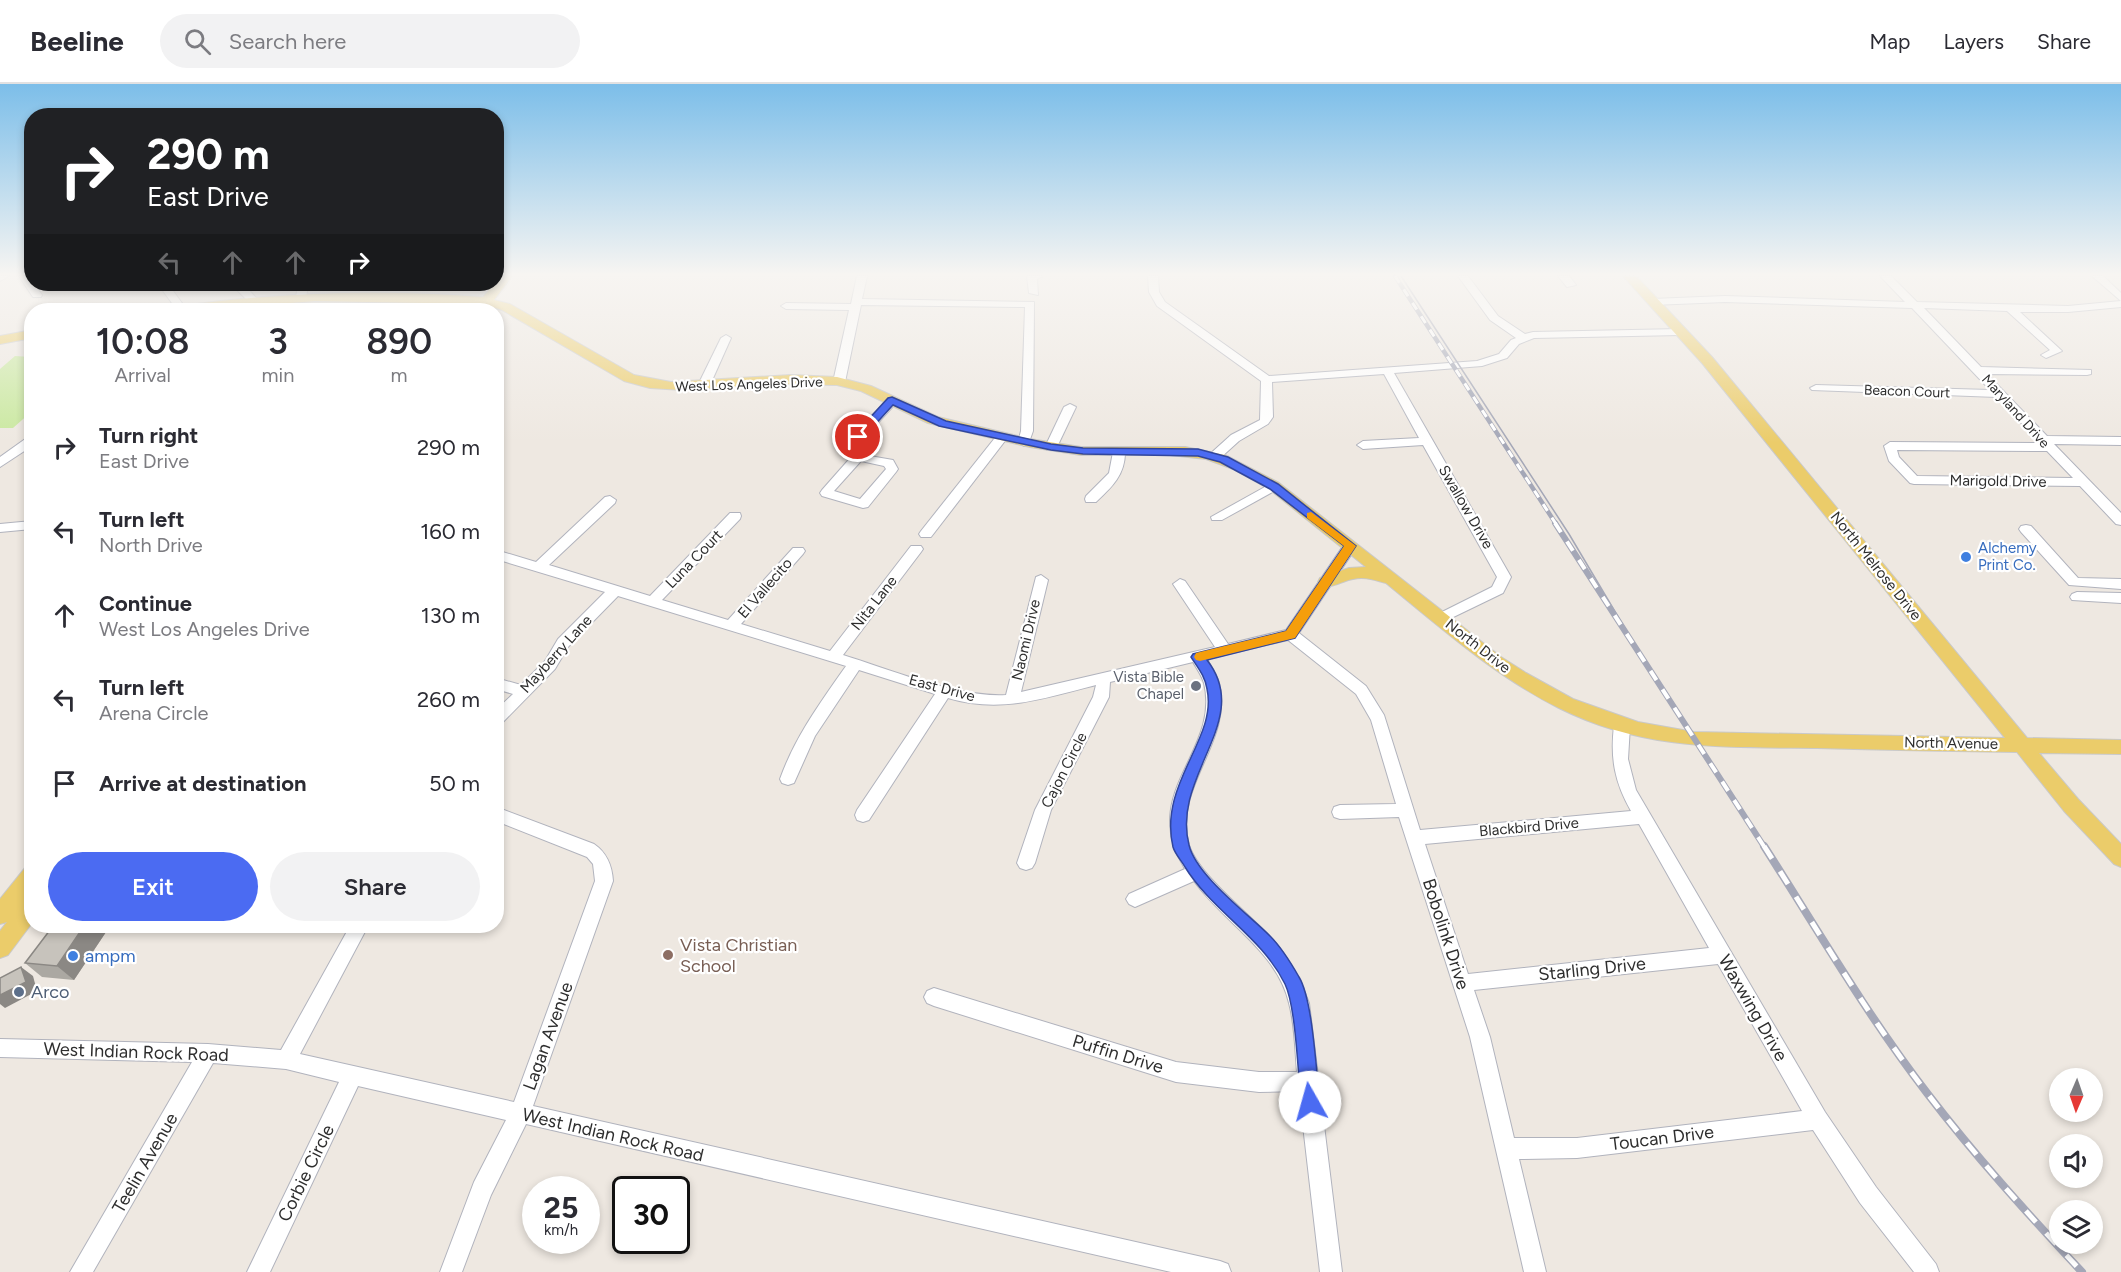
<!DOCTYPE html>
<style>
body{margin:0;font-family:Figtree,sans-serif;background:#f2f2f3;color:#2b2b33;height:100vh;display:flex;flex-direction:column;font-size:22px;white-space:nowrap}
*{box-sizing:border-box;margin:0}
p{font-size:20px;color:#7c7c81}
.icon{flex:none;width:33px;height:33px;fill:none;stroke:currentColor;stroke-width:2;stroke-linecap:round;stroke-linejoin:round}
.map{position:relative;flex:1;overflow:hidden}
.panel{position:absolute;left:24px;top:219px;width:480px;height:630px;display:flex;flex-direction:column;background:#fff;border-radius:24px;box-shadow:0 3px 9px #0003}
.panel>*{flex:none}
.hud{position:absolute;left:24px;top:24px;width:480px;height:183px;border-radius:24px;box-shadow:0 3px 9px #0003;background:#202124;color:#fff;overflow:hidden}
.needle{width:39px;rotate:182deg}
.tools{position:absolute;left:2049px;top:984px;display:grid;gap:12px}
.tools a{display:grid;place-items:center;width:54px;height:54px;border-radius:50%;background:#fff;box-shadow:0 3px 9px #0003;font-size:30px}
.speed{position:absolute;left:522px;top:1092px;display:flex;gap:12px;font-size:30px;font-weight:700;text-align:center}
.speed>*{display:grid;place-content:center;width:78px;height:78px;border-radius:50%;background:#fff;box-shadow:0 3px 9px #0003;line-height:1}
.speed small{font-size:15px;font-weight:400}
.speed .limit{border:3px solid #111;border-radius:9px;background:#fff;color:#111}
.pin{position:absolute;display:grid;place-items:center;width:51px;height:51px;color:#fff;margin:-26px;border:3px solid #fff;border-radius:50%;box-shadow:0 2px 6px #0007}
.me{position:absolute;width:66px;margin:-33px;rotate:353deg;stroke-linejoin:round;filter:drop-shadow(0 0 4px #0008)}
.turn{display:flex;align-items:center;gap:21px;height:126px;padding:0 24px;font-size:27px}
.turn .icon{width:78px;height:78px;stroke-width:2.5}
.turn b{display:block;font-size:42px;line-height:51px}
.lanes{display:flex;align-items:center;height:57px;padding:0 24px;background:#0003;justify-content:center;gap:30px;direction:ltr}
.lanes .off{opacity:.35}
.eta{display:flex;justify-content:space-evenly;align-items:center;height:102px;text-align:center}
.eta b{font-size:36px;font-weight:600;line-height:42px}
.action{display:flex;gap:12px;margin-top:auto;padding:12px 24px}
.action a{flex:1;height:69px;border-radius:36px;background:#4b6bf2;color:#fff;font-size:24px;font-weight:600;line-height:69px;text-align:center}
.action a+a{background:#f2f2f3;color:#2b2b33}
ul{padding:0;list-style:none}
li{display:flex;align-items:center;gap:18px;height:84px;padding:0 24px}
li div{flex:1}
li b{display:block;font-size:22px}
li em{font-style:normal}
header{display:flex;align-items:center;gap:36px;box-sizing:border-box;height:84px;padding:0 30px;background:#fff;border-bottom:2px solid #e1e1e2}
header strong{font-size:28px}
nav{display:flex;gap:33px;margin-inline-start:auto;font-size:21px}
.search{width:420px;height:54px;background:#f2f2f3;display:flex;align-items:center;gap:15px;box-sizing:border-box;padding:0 21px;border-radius:33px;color:#7c7c81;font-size:22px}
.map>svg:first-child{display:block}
.pitch{fill:#c9e89e}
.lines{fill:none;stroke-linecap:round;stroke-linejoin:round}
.minor-casing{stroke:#b1b3bd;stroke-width:2}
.major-casing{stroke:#c9c9c9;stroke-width:2}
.minor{fill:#fff;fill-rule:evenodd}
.major{fill:#ebcc6a;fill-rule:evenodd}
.tram{stroke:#a4a7b7;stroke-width:1.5}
.rail-far2-casing{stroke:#a4a7b7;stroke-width:4.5}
.rail-far1-casing{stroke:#a4a7b7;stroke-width:6}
.rail-casing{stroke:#a4a7b7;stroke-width:8}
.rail-far2{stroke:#fff;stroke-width:3;stroke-dasharray:8;stroke-linecap:butt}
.rail-far1{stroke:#fff;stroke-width:4;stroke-dasharray:11;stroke-linecap:butt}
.rail{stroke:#fff;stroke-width:5;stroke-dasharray:15;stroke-linecap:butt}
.wall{fill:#aba8a2}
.shaded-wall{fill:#8b8884}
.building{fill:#c7c3bc;stroke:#8b8884;stroke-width:1.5}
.route{fill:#4b6bf2;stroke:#31469d;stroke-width:1.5}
.slow{fill:#f59e0b}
.shop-dot{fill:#3f7fe0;stroke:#fff;stroke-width:2}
.worship-dot{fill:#6b7280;stroke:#fff;stroke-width:2}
.education-dot{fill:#8d6e63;stroke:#fff;stroke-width:2}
.service-dot{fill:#5c6f8a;stroke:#fff;stroke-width:2}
.labels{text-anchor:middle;stroke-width:4.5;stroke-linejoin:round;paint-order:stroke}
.far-street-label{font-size:14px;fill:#2e2e2e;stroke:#fff}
.street-label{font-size:15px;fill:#2e2e2e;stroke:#fff}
.shop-label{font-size:15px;fill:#366cbe;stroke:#fff;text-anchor:start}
.worship-label{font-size:15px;fill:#5b616d;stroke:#fff;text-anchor:end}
.near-street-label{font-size:18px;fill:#2e2e2e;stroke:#fff}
.near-education-label{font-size:18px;fill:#785e54;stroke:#fff;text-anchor:start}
.near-shop-label{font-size:18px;fill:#366cbe;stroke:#fff;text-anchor:start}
.near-service-label{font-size:18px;fill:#4e5e75;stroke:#fff;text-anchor:start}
</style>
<header>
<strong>Beeline</strong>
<div class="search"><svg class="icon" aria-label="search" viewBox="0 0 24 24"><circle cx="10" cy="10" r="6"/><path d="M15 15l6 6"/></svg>Search here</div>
<nav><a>Map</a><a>Layers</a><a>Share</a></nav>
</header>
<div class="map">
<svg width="2121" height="1188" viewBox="0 0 2121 1188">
<rect width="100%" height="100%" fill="#eee8e1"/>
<polygon class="pitch" points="15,272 31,273 31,328 13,344 0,344 0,285"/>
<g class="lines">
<defs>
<g id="minor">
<polygon points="0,192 9,192 0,197"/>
<polygon points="19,192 29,192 32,200 34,200 42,211 41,213 33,213"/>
<polygon points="857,192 867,192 862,215 1034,218 1033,347 1028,361 1024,362 1018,358 1021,347 1025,223 861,221 845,298 839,301 833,298 849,226 786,225 781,222 786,219 851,220"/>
<polygon points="1027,192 1043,192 1037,195 1038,211 1029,209"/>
<polygon points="1148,192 1158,192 1159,208 1165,218 1269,292 1477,277 1499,270 1511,256 1516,254 1490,236 1458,192 1468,192 1498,232 1525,250 1533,248 1681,245 1686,248 1681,251 1534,254 1519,260 1507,274 1482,282 1394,289 1511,493 1503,509 1441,539 1434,534 1436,531 1492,503 1497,493 1423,361 1363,365 1357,361 1363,357 1419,354 1384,290 1272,298 1273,333 1268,340 1239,357 1218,376 1210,376 1210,370 1231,351 1260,336 1261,297 1157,222 1149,208"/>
<polygon points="1558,192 1569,192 1576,201 1567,203"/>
<path d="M1880,192H1891L1917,218L2068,222L2121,217L2092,192H2103L2121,209V223L2068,228H2020L2062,267L2046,274L2041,271L2050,266L2007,227L1924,224L1981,283L2091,286V290L2087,291L1987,290L2047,352L2121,353V361L2054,360L2121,429V441L2116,440L2080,402L1914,400L1910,399L1889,377L1884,362L1890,358L2040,359L1997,313L1812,306L1810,304L1816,301L1990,306L1912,224L1725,218L1652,221L1647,218L1652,215L1725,212L1905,218ZM1897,366L2047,367L2073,394L1917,392L1899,373Z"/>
<polygon points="158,200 168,200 187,226 177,226"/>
<polygon points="236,200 246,200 246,203 259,217 258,219 250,219 237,206"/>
<polygon points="302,200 312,200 307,207 306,214 301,217 296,214 297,207"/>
<polygon points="726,251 731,254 710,301 704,304 700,303 698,301 721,254"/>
<path d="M892,314L898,317L864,354V371L893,376L898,385L896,388L868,423L863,424L822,412L820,409L822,406L852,372L854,350L888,315ZM861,377L884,382L886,385L860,415L834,407Z"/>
<polygon points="1070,320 1076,323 1057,363 1055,366 1047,366 1045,363 1064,323"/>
<polygon points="1002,349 1008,353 931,453 921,453 919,450 921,447 998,350"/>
<polygon points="28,353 32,353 32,362 0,383 0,373"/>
<path d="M1119,364L1125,368C1125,391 1112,403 1096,418H1086L1085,415L1086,412L1109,389L1113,368Z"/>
<polygon points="1274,398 1280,402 1278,405 1222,436 1212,436 1211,433"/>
<path d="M610,412L616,416L615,419L549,481L650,512L730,429H740L741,432L740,435L662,516L728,536L793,464H803L805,467L803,470L741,540L830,567L911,462H921L923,465L921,468L843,571C889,585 958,614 1006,611L1036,493L1041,491L1048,496L1021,608L1215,563L1173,500L1180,495L1185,497L1228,560L1286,546L1345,459H1355L1357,462L1299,549L1366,602L1384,631L1420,746L1631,727C1615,699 1610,675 1614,642L1616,638H1628L1630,642L1628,675L1636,706L1825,1028L1876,1103L1936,1180L1939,1188H1914L1860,1119L1813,1046L1577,1074L1519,1075L1546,1188H1524L1470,953L1399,733L1340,735L1334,733L1332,728L1334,723L1340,721L1396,720L1371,636L1356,610L1288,556L1207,575C1211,583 1217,591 1219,599C1234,657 1172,703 1189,761C1199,792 1251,831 1273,856C1290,875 1300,896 1309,919L1342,1188H1320L1299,1007L1259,1008L1176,998L934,922L927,919L924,913L927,907L934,904L1176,978L1259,988H1297C1295,965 1295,941 1289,919C1277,867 1223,838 1194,797L1135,823L1129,820L1126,815L1129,810L1185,785C1137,708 1221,668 1204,599C1202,592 1197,585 1193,578L1110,598L1109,613L1051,726L1035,779L1032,784L1026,786L1020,784L1017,779L1035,726L1093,613L1096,601C1045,614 1001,630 948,614L869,736L863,738L857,736L855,731L857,726L935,610L859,586L815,652L794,699L788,701L782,699L780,695C795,653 820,619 846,582L618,512L568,563L555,585L503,638L496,639V626L513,610L496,605V594L521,601L545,577L558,555L605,508L496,475V466L536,478L605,413ZM1639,740L1709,864L1468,890L1425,760ZM1718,880L1802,1027L1577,1054H1514L1490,953L1474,906Z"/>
<polygon points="32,437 32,445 0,448 0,440"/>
<polygon points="2026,441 2031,442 2078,494 2121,495 2121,505 2069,501 2021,448 2019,445 2021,442"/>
<polygon points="2077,508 2121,509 2121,519 2072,516 2070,513 2072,510"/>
<path d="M496,723L594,760C607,769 612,781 613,797L533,1022L1220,1177L1228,1180L1231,1188H1171L526,1040L491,1111L462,1188H440L474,1098L506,1036L358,1002L270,1188H247L339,998L286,985L213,979L93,1188H70L192,978L0,973V955L208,960L281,966L350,842H368L300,970L514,1018L595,797L593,780L587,773L496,737Z"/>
</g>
<g id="major">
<path d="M499,192H512L494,216L510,220L634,291L671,298L791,291L837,293L871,302L938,333L1030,355L1081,363H1185L1225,371L1279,399L1501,573L1526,589L1573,615L1638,638L1694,648L2005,654L1702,279L1623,192H1636L1712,273L2027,654L2121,656V670L2039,669L2078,715L2121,760V783L2114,780L2064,727L2017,668C1950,667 1883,666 1817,664C1724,663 1645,667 1559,624C1495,592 1441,544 1386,499C1374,496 1365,492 1353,495C1341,497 1332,505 1320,502L1318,498L1320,494L1349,484L1366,483L1269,405L1233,385L1206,375L1170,371H1081L1030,363L928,339L861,307L837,301L776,300L682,306L650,304L624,297L502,226L489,222L485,226H473L477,220L315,217L204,226H175L181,222C281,208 382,205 483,213L494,200H496Z"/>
<polygon points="32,246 32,254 0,260 0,252"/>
<polygon points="32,781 32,807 25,815 32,813 32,839 8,871 0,874 0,847 7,838 0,840 0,815 25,784"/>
</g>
</defs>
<use href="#minor" class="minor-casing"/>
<use href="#major" class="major-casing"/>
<use href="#minor" class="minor"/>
<use href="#major" class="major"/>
<polyline class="tram" points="1401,192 1569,450 1649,585"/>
<defs>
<polyline id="rail-far2" points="1395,192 1556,440"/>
<polyline id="rail-far1" points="1555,439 1765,764"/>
<path id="rail" d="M1764,762C1817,845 1867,931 1927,1009C1975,1072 2028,1130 2082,1188"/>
</defs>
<use href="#rail-far2" class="rail-far2-casing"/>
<use href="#rail-far1" class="rail-far1-casing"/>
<use href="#rail" class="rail-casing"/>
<use href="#rail-far2" class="rail-far2"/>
<use href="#rail-far1" class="rail-far1"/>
<use href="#rail" class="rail"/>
</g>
<polygon class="wall" points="53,842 110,842 74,896 42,893 25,879"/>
<g class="shaded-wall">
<polygon points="84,842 110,842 74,896 57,882"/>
<polygon points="21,883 33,892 37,907 5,924 0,920 0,911"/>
</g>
<g class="building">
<polygon points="53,842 84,842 57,882 25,879"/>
<polygon points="21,883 26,898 0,911 0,894"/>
</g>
<linearGradient id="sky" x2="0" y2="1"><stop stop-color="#7cbee9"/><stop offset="0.53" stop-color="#f7f5f2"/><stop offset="1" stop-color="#f7f5f2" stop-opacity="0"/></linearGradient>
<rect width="2121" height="359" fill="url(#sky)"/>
<path class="route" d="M892,313L946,337L1051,360L1083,364L1198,365L1228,373L1278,400L1356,462L1295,554L1207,576C1254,636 1171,691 1189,761C1196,791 1248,830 1270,852C1281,863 1291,879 1299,893C1313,916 1316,988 1320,1018L1317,1025L1310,1027L1304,1025L1301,1018C1298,991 1296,923 1285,900C1262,853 1212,827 1185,783C1181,776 1175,770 1173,763C1158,699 1218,655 1207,605C1205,592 1198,584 1191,573L1193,570L1286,547L1344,462L1270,405L1220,378L1198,372L1083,370L1051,366L939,342L893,321L862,355H855V350L888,314Z"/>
<polygon class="slow" points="1311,428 1356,462 1295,554 1200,577 1196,576 1194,573 1196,569 1286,547 1344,462 1307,434 1307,429"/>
<g class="shop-dot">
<circle cx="1966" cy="473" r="6"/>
<circle cx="73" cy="872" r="6"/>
</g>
<circle class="worship-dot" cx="1196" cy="602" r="6"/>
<circle class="education-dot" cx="668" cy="871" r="6"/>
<circle class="service-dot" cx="19" cy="908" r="6"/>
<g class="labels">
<g class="far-street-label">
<text transform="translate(749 300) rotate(-2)" y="5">West Los Angeles Drive</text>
<text transform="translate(1907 307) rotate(2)" y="5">Beacon Court</text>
<text transform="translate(2016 327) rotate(48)" y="5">Maryland Drive</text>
</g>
<g class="street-label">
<text transform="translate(1998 397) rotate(1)" y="5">Marigold Drive</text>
<text transform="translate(1466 423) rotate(60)" y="5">Swallow Drive</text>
<text transform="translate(694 475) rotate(-46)" y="5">Luna Court</text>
<text transform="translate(1876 482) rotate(51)" y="5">North Melrose Drive</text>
<text transform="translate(765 504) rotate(-49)" y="5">El Vallecito</text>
<text transform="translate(874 519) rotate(-52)" y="5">Nita Lane</text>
<text transform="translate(1026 556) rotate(-77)" y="5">Naomi Drive</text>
<text transform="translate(1478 562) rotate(38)" y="5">North Drive</text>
<text transform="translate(556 570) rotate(-48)" y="5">Mayberry Lane</text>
<text transform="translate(942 604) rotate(15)" y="5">East Drive</text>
<text transform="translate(1951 659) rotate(1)" y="5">North Avenue</text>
<text transform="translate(1064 686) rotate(-63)" y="5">Cajon Circle</text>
<text transform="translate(1529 743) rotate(-5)" y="5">Blackbird Drive</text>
</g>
<g class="shop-label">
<text x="1978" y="469">Alchemy<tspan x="1978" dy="17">Print Co.</tspan></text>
</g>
<g class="worship-label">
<text x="1184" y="598">Vista Bible<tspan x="1184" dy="17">Chapel</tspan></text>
</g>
<g class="near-street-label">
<text transform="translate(1446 850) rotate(72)" y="6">Bobolink Drive</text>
<text transform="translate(1592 885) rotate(-6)" y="6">Starling Drive</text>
<text transform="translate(1753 924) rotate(60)" y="6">Waxwing Drive</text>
<text transform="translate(548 952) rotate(-70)" y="6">Lagan Avenue</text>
<text transform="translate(136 968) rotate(2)" y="6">West Indian Rock Road</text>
<text transform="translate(1118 970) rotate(17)" y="6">Puffin Drive</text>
<text transform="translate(613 1051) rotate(13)" y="6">West Indian Rock Road</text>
<text transform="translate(1662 1054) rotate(-7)" y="6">Toucan Drive</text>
<text transform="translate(145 1079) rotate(-60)" y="6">Teelin Avenue</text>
<text transform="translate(306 1089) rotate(-64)" y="6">Corbie Circle</text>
</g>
<g class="near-education-label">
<text x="680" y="867">Vista Christian<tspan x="680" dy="21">School</tspan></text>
</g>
<g class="near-shop-label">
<text x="85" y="878">ampm</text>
</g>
<g class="near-service-label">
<text x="31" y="914">Arco</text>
</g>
</g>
</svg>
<div class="tools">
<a><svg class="needle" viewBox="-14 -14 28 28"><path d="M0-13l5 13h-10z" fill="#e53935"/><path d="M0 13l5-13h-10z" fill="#7c7c81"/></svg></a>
<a><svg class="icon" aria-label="sound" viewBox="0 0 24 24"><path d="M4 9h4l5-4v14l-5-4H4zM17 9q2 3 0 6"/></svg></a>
<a><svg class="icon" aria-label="layers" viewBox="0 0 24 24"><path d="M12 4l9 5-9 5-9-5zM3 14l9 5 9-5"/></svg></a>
</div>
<div class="speed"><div>25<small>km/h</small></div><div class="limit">30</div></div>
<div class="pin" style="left:858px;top:353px;background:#d93025"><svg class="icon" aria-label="arrive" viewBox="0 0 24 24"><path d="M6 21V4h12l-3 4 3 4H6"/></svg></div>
<svg class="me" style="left:1310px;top:1018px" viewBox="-20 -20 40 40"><circle r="19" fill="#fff"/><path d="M0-13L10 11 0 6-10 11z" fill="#4b6bf2"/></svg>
<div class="hud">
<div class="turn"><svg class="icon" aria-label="right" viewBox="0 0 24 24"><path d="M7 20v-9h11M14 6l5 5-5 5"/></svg><div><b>290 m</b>East Drive</div></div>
<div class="lanes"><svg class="icon off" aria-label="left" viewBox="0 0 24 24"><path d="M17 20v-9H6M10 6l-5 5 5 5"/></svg><svg class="icon off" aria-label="ahead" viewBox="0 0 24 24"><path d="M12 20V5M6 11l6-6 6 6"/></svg><svg class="icon off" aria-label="ahead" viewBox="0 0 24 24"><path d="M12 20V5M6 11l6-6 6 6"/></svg><svg class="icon" aria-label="right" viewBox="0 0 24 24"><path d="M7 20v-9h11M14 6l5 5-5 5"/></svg></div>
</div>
<section class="panel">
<div class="eta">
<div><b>10:08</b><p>Arrival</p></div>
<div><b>3</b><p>min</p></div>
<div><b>890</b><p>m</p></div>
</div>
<ul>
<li><svg class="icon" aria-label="right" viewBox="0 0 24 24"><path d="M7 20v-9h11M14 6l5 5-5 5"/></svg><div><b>Turn right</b><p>East Drive</p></div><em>290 m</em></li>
<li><svg class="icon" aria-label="left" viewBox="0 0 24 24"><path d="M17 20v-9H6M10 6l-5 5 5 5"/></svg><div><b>Turn left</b><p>North Drive</p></div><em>160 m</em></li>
<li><svg class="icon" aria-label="ahead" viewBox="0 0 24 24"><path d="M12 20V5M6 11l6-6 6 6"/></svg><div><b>Continue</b><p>West Los Angeles Drive</p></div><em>130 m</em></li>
<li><svg class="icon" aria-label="left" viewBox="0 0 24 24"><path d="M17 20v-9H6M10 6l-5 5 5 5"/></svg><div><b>Turn left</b><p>Arena Circle</p></div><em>260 m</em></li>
<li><svg class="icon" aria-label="arrive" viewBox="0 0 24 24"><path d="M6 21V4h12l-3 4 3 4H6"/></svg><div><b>Arrive at destination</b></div><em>50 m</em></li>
</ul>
<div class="action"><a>Exit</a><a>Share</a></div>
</section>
</div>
